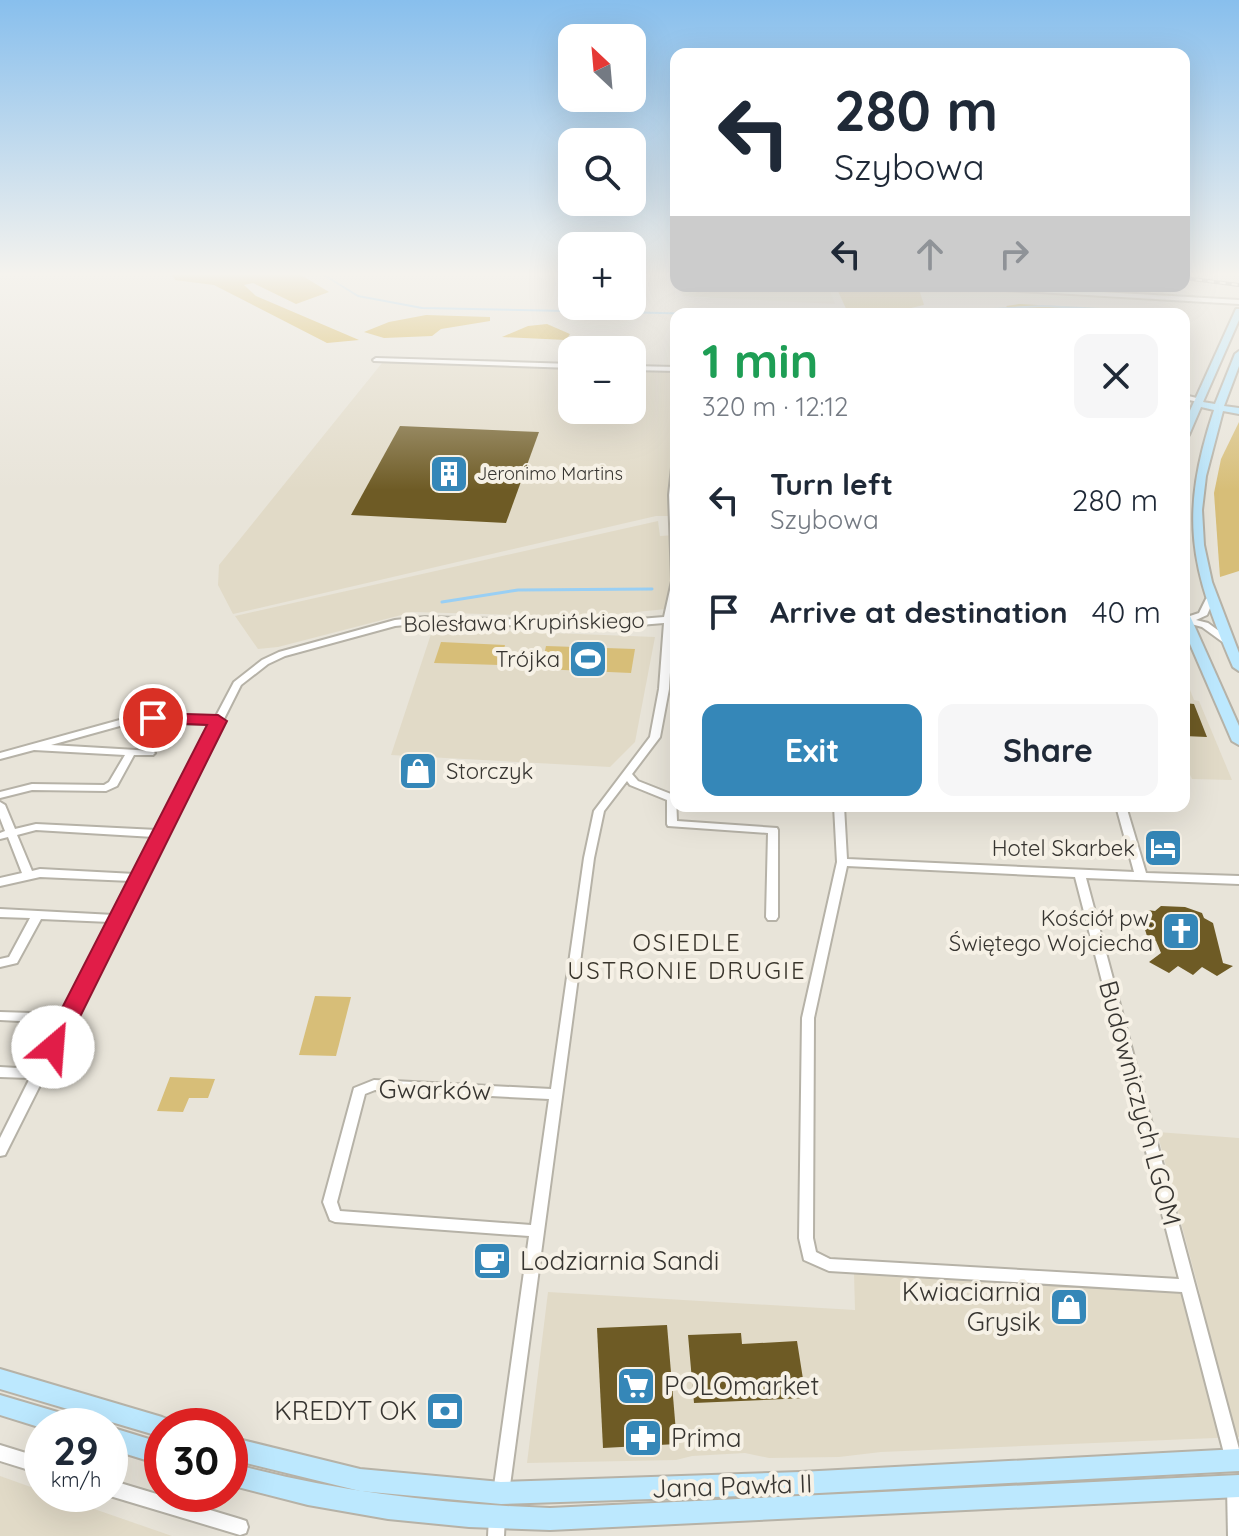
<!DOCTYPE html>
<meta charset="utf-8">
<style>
body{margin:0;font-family:Quicksand,sans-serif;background:#f6f6f7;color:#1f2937;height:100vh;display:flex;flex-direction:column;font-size:30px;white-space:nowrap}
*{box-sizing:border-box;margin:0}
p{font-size:26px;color:#747a83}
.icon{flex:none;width:44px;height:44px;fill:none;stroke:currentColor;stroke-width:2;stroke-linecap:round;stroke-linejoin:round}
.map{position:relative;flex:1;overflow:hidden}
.panel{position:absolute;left:670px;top:308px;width:520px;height:504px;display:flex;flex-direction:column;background:#fff;border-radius:16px;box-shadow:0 8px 32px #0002}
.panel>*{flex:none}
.banner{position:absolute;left:670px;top:48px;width:520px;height:244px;border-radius:16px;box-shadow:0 8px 32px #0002;background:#fff;color:#1f2937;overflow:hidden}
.needle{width:52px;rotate:334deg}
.controls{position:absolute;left:558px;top:24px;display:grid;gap:16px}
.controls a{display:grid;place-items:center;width:88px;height:88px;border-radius:16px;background:#fff;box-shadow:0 8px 32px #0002;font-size:40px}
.speed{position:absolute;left:24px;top:1408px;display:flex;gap:16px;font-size:40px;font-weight:700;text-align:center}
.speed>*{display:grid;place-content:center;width:104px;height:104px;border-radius:50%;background:#fff;box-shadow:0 8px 32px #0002;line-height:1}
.speed small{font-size:20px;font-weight:400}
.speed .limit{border:12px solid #d22;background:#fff;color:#111}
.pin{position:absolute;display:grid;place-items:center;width:68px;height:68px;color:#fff;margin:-34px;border:4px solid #fff;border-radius:50%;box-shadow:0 2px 8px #0007}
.me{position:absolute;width:88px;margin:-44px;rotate:27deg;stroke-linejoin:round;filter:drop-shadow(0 0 6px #0008)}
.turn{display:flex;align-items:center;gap:28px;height:168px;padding:0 32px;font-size:36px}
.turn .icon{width:104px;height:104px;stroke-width:2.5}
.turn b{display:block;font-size:56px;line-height:68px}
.lanes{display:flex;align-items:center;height:76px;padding:0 32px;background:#0003;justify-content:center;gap:40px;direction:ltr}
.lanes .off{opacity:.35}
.round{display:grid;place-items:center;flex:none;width:84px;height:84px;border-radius:16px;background:#f6f6f7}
.summary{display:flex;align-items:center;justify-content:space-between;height:136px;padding:0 32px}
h1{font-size:48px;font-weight:700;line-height:60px;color:#1e9e55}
.primary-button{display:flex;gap:16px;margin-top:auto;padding:16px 32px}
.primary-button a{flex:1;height:92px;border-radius:16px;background:#3587b8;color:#fff;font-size:32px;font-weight:700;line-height:92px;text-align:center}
.primary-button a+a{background:#f6f6f7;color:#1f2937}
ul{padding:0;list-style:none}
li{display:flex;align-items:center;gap:24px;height:112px;padding:0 32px}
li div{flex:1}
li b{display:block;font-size:30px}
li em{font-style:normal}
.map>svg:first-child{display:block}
.built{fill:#e1dac7}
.green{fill:#d7be78}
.forest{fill:#d3b048}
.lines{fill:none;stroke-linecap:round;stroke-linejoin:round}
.stream-far1{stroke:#99cff4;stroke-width:2}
.stream{stroke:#99cff4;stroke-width:3}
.building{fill:#6e5b25}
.street-casing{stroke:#b6b2a7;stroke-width:4}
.secondary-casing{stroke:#b6b2a7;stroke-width:4}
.street{fill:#fff;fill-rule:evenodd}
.secondary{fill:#bce8fe;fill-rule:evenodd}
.rail-casing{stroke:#7d7a73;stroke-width:4}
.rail{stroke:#f6f1e6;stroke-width:2;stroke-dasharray:6;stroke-linecap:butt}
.route{fill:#e11d48;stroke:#92132f;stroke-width:2}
.labels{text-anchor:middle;stroke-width:8;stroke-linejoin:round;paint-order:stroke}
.far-poi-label{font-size:18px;fill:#373531;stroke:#f6f1e6;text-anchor:start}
.street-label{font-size:22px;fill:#373531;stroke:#f6f1e6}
.poi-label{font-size:22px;fill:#373531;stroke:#f6f1e6;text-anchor:end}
.neighbourhood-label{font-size:24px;letter-spacing:2px;fill:#3a362d;stroke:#f6f1e6}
.near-street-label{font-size:26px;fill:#373531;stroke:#f6f1e6}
.near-poi-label{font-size:26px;fill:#373531;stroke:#f6f1e6;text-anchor:start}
</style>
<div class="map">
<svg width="1239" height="1536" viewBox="0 0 1239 1536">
<rect width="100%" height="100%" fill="#e8e4d9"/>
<g class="built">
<polygon points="677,286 828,286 835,304 683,296"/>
<polygon points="382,363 572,368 572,410 632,410 632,370 665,371 676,375 676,516 656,516 233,614 218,585 219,565"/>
<polygon points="658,521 660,536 676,535 676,608 587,617 413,612 278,647 258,649 235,616"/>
<polygon points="476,630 655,637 635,742 610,767 391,755 431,634 474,635"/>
<polygon points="1184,675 1194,700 1199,701 1232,780 1192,779 1190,775 1184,774"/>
<polygon points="1157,1132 1239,1138 1239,1437 881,1452 839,1457 769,1458 745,1453 692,1456 676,1460 527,1463 548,1292 855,1310 854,1273 1200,1294"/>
<polygon points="0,1476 42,1491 42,1494 51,1494 172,1536 0,1536"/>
</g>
<g class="green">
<polygon points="849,286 918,286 924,305 898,311 848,313 837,289"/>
<polygon points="1239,422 1239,571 1220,577 1214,493 1221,459"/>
<polygon points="441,642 505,645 500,665 434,663"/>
<polygon points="546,646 635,649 631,673 541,669"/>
<polygon points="315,996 351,997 336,1056 299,1055"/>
<polygon points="170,1077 215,1079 208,1098 189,1098 183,1112 157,1111"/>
</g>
<g class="forest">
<polygon points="172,275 301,275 329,292 296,304 253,283 244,285 256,296 359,340 327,343 214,285 175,280"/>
<polygon points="1019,304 1168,312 1014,314 1006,306"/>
<polygon points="426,315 490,317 490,321 441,329 432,336 384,338 364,332 389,322"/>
<polygon points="547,324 570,334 566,340 502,337 528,326"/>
</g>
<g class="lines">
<g class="stream-far1">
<polyline points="324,275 358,296 422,308 707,314"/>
<polyline points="909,314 1043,306 1178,313"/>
</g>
<polyline class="stream" points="442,602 518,590 652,589"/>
</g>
<g class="building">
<polygon points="400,426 539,432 506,523 351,515"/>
<polygon points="1184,703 1194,704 1207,737 1184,736"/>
<polygon points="1161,906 1185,907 1202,913 1204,918 1213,923 1223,963 1233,966 1217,976 1202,967 1193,975 1178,966 1169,973 1149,962 1161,953 1156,941 1147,936 1142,920 1149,915 1147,910 1155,911"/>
<polygon points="667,1325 677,1444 603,1448 597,1328"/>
<polygon points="741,1333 742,1344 797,1341 806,1398 694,1403 688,1335"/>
</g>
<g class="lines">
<defs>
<g id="street">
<polygon points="672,275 676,275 676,277 673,276"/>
<polygon points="968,286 1000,286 1239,300 1239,304 971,288"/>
<polygon points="376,358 572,364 572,368 374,361 373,360"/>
<polygon points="632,366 676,367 676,371 632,370"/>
<polygon points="1184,395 1201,399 1202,400 1199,402 1184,399"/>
<path d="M673,458H676V599L673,617L676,616V622H673L669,689L660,737L632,774L638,781L676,796L677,821L777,828L778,830V917L776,920H768L766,917L768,833L668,826L667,824V800L630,785L627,781L604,811L594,858L509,1493L507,1499L501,1501L495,1499L493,1493L529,1236L335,1222L330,1220L323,1202L354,1088L374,1080L551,1089L584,858L594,811L650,737L659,689L664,623L603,628L425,623L395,626L285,656L268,664L241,685L5,1155L0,1156V1138L30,1078L0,1077V1067L35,1069L59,1023L0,1020V1012L63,1014L110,922L41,919L17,963L0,967V959L9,957L30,918L0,917V909L114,915L131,881L40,877L0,886V878L22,873L8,837L0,839V833L5,831L0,818V802L5,805L15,829L36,824L157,830L212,724H127L51,745L153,751L155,753L153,755H134L117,786L106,791L32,790L0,798V792L32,784L104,785L109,782L125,755L34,750L0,759V753L127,718H215L234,682L262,660L279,652L395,620L425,617L603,622L664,617L672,581L669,495ZM36,830L154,837L135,874L40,869L32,871L17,835ZM375,1090L549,1099L531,1225L340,1211L337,1202L365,1094Z"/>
<polygon points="1210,596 1214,599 1207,615 1196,620 1208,623 1230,639 1231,641 1230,643 1224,643 1202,627 1184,622 1184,618 1199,613 1206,599"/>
<path d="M834,806H844L847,859L1134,872L1116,806H1126L1146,873L1239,876V884L1086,878L1239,1449V1467L1234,1469L1228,1466L1226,1461L1182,1292L829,1271L804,1260L799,1238L802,1018L837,862ZM847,866L1075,877L1179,1279L830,1259L816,1252L813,1238L814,1018Z"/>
<polygon points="0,1445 42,1458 42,1474 0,1461"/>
<polygon points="1235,1478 1239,1480 1239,1536 1228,1536 1227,1486 1229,1480"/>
<polygon points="110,1480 240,1519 246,1521 248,1527 246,1533 240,1535 110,1496 105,1494 110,1494"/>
<polygon points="497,1510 503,1512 505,1518 504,1536 488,1536 489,1518 491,1512"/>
</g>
<g id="secondary">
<path d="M1236,309H1239V320L1203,402L1215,404L1235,354L1239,351V366L1224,406L1239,408V414L1223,411L1206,476L1202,510L1204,545L1212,582L1239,653V671L1233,667C1190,567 1179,516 1214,410L1201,407L1189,435L1184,438V424Z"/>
<polygon points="1184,612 1190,616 1239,726 1239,745 1232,741 1184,630"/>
<polygon points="0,1369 162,1417 170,1420 173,1426 162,1426 162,1437 0,1389"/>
<polygon points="0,1395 71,1416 79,1419 82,1426 42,1428 0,1415"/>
<polygon points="110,1427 162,1443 162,1465 110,1449"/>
<polygon points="230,1437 360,1469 501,1482 800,1472 1239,1449 1239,1471 800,1494 501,1504 360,1491 230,1459"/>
<path d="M230,1463C335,1492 441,1504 550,1508L1239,1475V1497L550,1530L469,1527L388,1519L308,1505L230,1485Z"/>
</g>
</defs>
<use href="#street" class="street-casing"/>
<use href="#secondary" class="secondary-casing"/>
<use href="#street" class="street"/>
<use href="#secondary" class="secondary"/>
<defs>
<polyline id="rail" points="1184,278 1239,285"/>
</defs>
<use href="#rail" class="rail-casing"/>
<use href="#rail" class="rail"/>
</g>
<linearGradient id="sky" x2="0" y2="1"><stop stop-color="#88bfed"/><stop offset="0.56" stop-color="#f5f3ee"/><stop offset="1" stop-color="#f5f3ee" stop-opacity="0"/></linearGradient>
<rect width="1239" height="490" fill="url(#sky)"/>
<polygon class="route" points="153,713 218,715 227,721 65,1047 61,1052 53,1055 45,1052 42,1047 207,725 147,722 144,718 147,715"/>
<defs>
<symbol id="building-square" viewBox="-11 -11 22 22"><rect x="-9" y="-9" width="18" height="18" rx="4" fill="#3587b8" stroke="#f6f1e6"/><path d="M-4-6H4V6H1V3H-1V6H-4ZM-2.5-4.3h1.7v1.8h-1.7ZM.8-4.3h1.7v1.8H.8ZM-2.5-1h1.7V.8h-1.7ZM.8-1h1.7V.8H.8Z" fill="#fff"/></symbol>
<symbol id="stadium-square" viewBox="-11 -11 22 22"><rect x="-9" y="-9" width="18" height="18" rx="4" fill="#3587b8" stroke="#f6f1e6"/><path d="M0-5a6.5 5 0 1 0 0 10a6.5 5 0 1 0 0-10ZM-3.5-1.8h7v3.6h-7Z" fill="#fff"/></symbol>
<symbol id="shop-square" viewBox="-11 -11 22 22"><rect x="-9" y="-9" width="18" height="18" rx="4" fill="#3587b8" stroke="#f6f1e6"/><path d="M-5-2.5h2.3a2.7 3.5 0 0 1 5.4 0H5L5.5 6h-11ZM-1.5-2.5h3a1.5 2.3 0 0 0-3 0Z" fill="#fff"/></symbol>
<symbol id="hotel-square" viewBox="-11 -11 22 22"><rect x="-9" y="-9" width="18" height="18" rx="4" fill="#3587b8" stroke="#f6f1e6"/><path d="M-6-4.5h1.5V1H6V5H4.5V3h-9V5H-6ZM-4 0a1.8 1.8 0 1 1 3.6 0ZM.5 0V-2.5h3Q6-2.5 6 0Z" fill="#fff"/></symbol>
<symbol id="church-square" viewBox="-11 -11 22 22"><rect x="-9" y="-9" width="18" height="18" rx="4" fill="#3587b8" stroke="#f6f1e6"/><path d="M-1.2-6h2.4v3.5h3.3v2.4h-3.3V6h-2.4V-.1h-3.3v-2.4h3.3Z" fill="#fff"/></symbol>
<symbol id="cafe-square" viewBox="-11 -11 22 22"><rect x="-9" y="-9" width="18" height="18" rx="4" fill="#3587b8" stroke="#f6f1e6"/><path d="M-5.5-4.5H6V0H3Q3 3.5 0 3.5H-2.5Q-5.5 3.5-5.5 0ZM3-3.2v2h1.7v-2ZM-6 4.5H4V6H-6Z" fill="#fff"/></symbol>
<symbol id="supermarket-square" viewBox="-11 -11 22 22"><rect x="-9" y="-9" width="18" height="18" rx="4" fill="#3587b8" stroke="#f6f1e6"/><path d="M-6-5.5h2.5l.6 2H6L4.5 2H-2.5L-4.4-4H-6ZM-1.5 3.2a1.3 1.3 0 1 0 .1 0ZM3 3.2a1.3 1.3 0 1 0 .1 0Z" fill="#fff"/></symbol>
<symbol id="bank-square" viewBox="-11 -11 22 22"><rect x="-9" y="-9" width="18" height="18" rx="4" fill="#3587b8" stroke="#f6f1e6"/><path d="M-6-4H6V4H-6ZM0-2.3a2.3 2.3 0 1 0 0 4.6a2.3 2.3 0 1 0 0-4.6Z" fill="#fff"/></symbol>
<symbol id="pharmacy-square" viewBox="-11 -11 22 22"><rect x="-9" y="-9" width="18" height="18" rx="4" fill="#3587b8" stroke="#f6f1e6"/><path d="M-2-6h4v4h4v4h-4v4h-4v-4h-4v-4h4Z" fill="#fff"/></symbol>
</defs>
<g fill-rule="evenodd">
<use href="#building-square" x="427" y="452" width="44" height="44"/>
<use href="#stadium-square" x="566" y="637" width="44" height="44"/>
<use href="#shop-square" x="396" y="749" width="44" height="44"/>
<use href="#hotel-square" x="1141" y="826" width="44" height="44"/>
<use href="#church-square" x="1159" y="909" width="44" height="44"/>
<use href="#cafe-square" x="470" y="1239" width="44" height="44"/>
<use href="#shop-square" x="1047" y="1285" width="44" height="44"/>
<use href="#supermarket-square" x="614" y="1364" width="44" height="44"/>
<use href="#bank-square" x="423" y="1389" width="44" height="44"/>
<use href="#pharmacy-square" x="621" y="1416" width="44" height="44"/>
</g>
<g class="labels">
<g class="far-poi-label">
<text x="477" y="480">Jeronimo Martins</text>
</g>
<g class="street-label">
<text transform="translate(524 622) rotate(-1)" y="8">Bolesława Krupińskiego</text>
</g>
<g class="poi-label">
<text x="560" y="667">Trójka</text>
<text x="446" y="779" text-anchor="start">Storczyk</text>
<text x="1135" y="856">Hotel Skarbek</text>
<text x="1153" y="926">Kościół pw.<tspan x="1153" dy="25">Świętego Wojciecha</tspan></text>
</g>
<g class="neighbourhood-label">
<text x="687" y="951">OSIEDLE<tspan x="687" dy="28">USTRONIE DRUGIE</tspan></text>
</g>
<g class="near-street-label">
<text transform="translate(435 1090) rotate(1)" y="9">Gwarków</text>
<text transform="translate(1140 1103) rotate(75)" y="9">Budowniczych LGOM</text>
<text transform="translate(732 1486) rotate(-2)" y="9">Jana Pawła II</text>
</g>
<g class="near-poi-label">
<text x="520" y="1270">Lodziarnia Sandi</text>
<text x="1041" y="1301" text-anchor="end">Kwiaciarnia<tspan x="1041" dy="30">Grysik</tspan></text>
<text x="664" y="1395">POLOmarket</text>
<text x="417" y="1420" text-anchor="end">KREDYT OK</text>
<text x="671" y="1447">Prima</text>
</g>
</g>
</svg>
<div class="controls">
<a><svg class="needle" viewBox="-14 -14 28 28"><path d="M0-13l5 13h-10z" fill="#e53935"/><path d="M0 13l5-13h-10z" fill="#747a83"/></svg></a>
<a><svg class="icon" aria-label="search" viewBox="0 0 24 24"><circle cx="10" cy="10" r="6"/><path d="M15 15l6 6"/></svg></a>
<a>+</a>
<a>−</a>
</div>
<div class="speed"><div>29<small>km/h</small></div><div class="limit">30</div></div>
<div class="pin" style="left:153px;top:718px;background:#d93025"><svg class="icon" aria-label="arrive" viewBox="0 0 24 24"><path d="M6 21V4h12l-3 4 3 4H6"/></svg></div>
<svg class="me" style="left:53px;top:1047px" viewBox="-20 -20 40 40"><circle r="19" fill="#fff"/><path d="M0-13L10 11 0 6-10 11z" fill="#e11d48"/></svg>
<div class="banner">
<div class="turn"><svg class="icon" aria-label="left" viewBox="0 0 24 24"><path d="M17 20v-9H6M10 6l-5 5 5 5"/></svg><div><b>280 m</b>Szybowa</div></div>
<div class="lanes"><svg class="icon" aria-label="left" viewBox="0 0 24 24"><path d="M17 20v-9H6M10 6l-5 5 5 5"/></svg><svg class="icon off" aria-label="ahead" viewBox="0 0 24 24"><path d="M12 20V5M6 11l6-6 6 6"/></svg><svg class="icon off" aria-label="right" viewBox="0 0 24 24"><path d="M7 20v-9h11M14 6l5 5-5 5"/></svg></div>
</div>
<section class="panel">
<div class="summary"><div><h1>1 min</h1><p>320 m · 12:12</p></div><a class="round"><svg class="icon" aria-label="close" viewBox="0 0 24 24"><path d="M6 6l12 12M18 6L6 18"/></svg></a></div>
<ul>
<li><svg class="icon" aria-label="left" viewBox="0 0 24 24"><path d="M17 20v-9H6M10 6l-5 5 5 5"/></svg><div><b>Turn left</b><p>Szybowa</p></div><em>280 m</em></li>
<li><svg class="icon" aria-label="arrive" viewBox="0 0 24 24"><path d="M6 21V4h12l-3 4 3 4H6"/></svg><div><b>Arrive at destination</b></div><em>40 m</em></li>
</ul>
<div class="primary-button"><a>Exit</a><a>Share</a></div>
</section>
</div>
